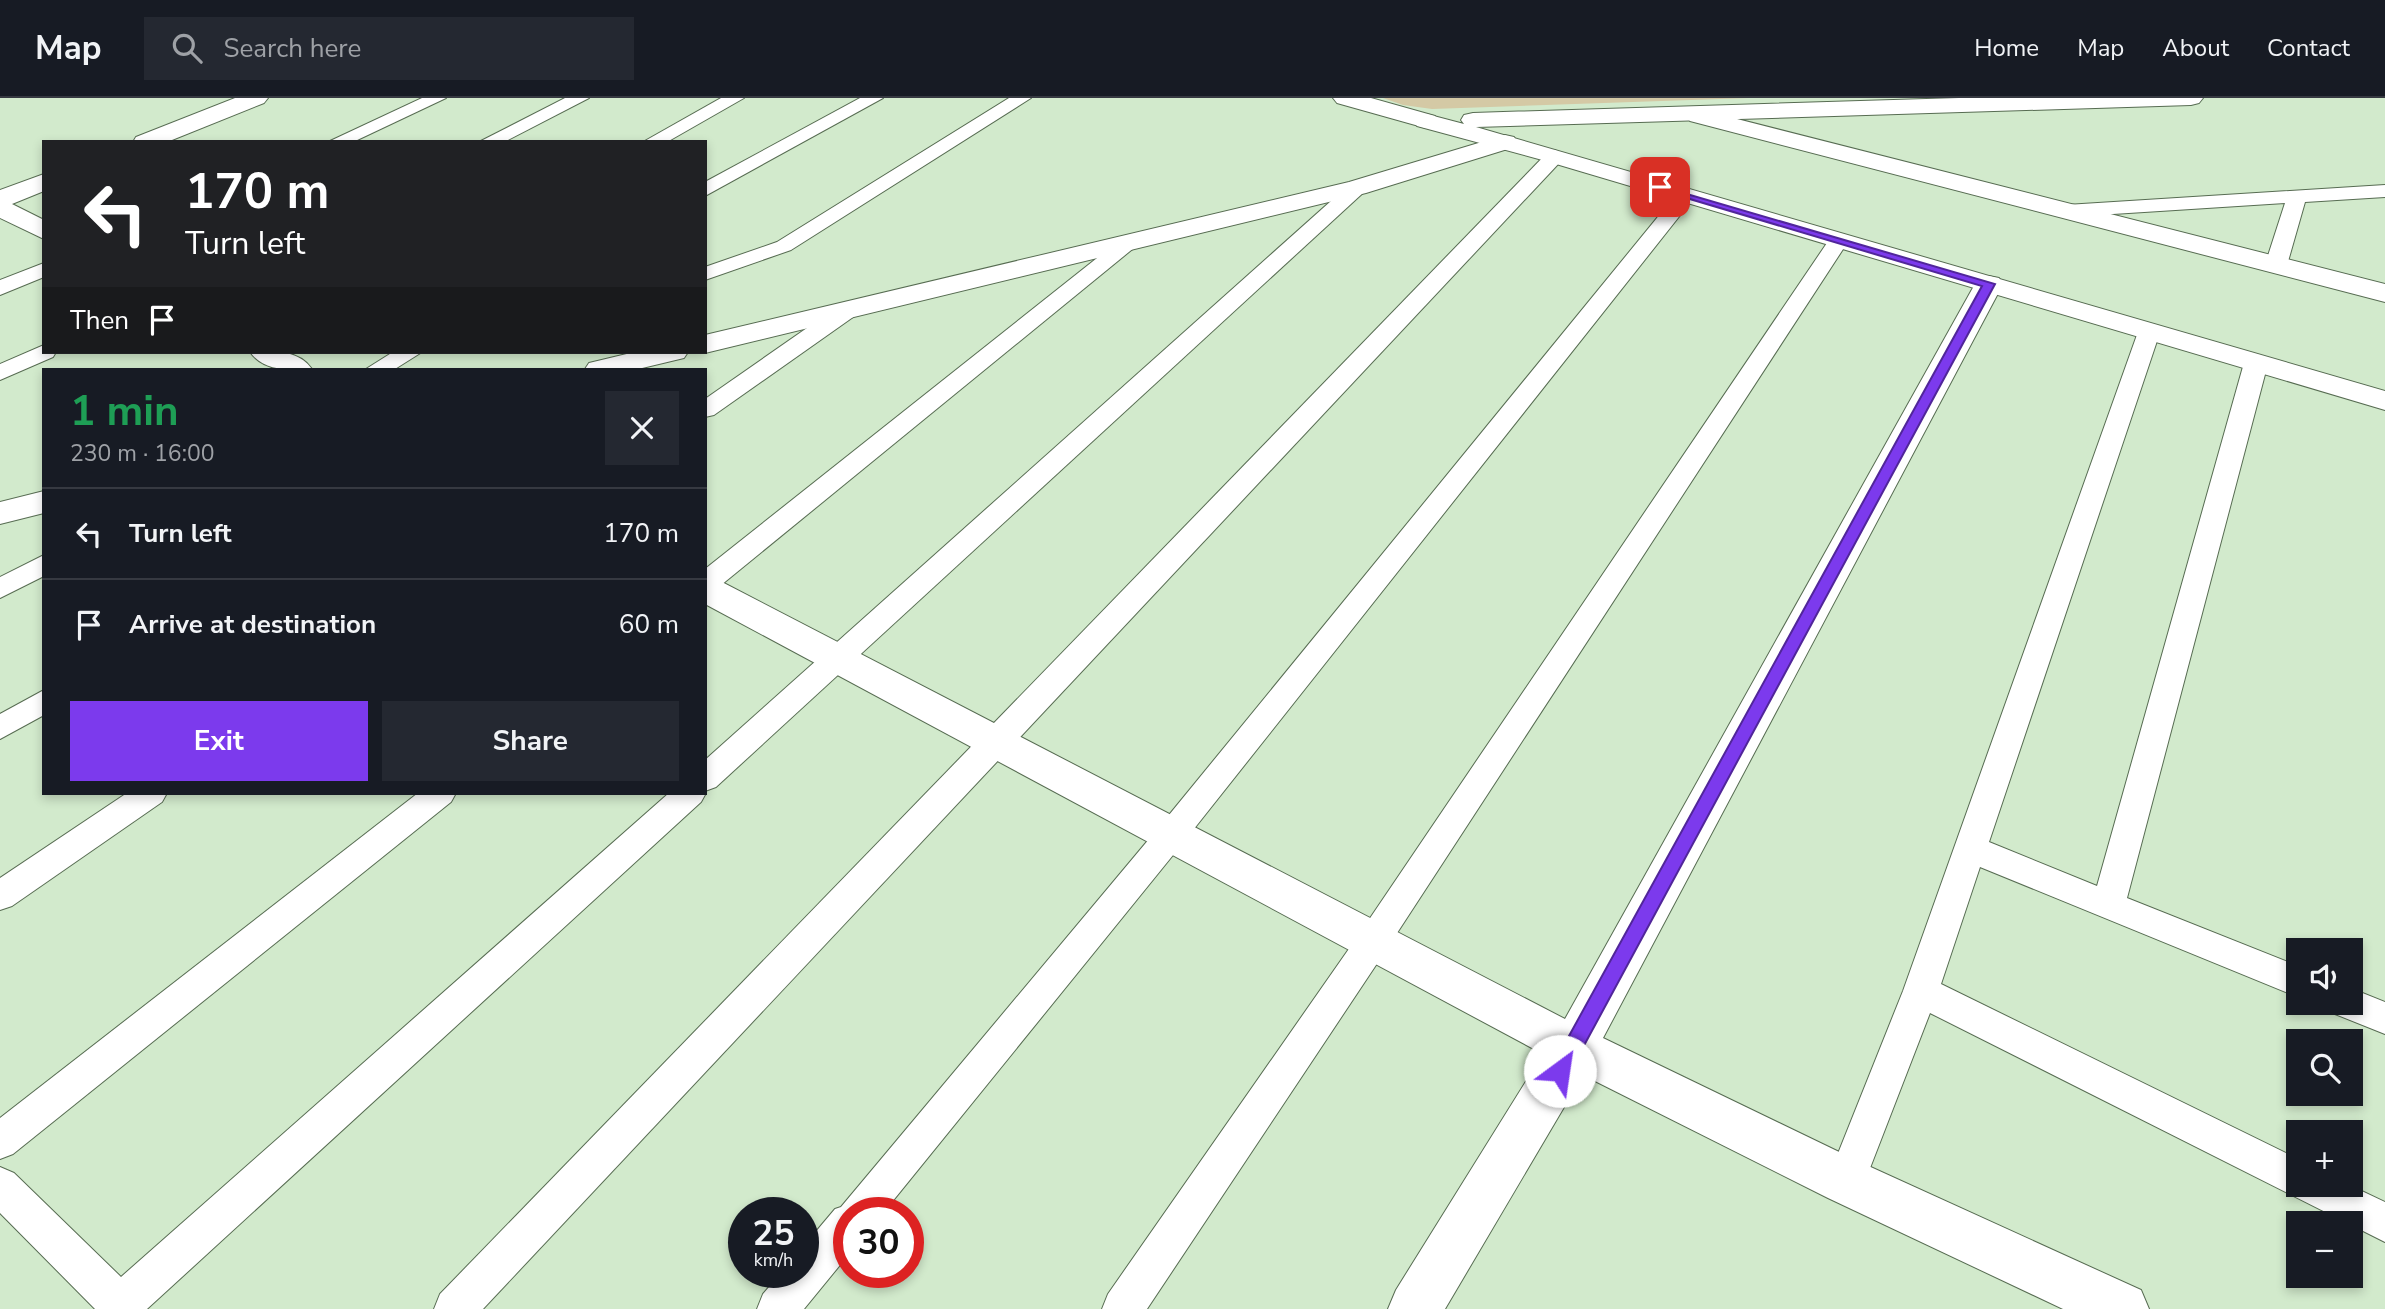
<!DOCTYPE html>
<meta charset="utf-8">
<style>
body{margin:0;font-family:"Nunito Sans",sans-serif;background:#242831;color:#f1f3f6;height:100vh;display:flex;flex-direction:column;font-size:26px;white-space:nowrap}
*{box-sizing:border-box;margin:0}
p{font-size:23px;color:#9ea1a6}
.icon{flex:none;width:38px;height:38px;fill:none;stroke:currentColor;stroke-width:2;stroke-linecap:round;stroke-linejoin:round}
.map{position:relative;flex:1;overflow:hidden}
.details{position:absolute;left:42px;top:270px;width:665px;height:427px;display:flex;flex-direction:column;background:#171b24;border-radius:0px;box-shadow:0 4px 10px #0003}
.details>*{flex:none}
.banner{position:absolute;left:42px;top:42px;width:665px;height:214px;border-radius:0px;box-shadow:0 4px 10px #0003;background:#202124;color:#fff;overflow:hidden}
.fabs{position:absolute;left:2286px;top:840px;display:grid;gap:14px}
.fabs a{display:grid;place-items:center;width:77px;height:77px;border-radius:0px;background:#171b24;box-shadow:0 4px 10px #0003;font-size:35px}
.speed{position:absolute;left:728px;top:1099px;display:flex;gap:14px;font-size:35px;font-weight:700;text-align:center}
.speed>*{display:grid;place-content:center;width:91px;height:91px;border-radius:50%;background:#171b24;box-shadow:0 4px 10px #0003;line-height:1}
.speed small{font-size:18px;font-weight:400}
.speed .limit{border:10px solid #d22;background:#fff;color:#111}
.pin{position:absolute;display:grid;place-items:center;width:60px;height:60px;color:#fff;margin:-30px;border-radius:14px;box-shadow:0 4px 10px #0006}
.me{position:absolute;width:77px;margin:-38px;rotate:31deg;stroke-linejoin:round;filter:drop-shadow(0 0 5px #0008)}
.turn{display:flex;align-items:center;gap:24px;height:147px;padding:0 28px;font-size:32px}
.turn .icon{width:91px;height:91px;stroke-width:2.5}
.turn b{display:block;font-size:49px;line-height:60px}
.then{display:flex;align-items:center;height:66px;padding:0 28px;background:#0003;gap:14px;font-size:26px}
.round{display:grid;place-items:center;flex:none;width:74px;height:74px;border-radius:0px;background:#242831}
.overview{display:flex;align-items:center;justify-content:space-between;height:119px;padding:0 28px}
h1{font-size:42px;font-weight:700;line-height:52px;color:#1e9e55}
.primary-button{display:flex;gap:14px;margin-top:auto;padding:14px 28px}
.primary-button a{flex:1;height:80px;border-radius:0px;background:#7c3aed;color:#fff;font-size:28px;font-weight:700;line-height:80px;text-align:center}
.primary-button a+a{background:#242831;color:#f1f3f6}
ul{padding:0;list-style:none}
li{display:flex;align-items:center;gap:21px;height:91px;padding:0 28px;border-top:2px solid #363941}
li div{flex:1}
li b{display:block;font-size:26px}
li em{font-style:normal}
header{display:flex;align-items:center;gap:42px;box-sizing:border-box;height:98px;padding:0 35px;background:#171b24;border-bottom:2px solid #363941}
header strong{font-size:33px}
nav{display:flex;gap:38px;margin-inline-start:auto;font-size:24px}
.search{width:490px;height:63px;background:#242831;display:flex;align-items:center;gap:18px;box-sizing:border-box;padding:0 24px;border-radius:0px;color:#9ea1a6;font-size:26px}
.map>svg:first-child{display:block}
.green{fill:#d4c9a5}
.lines{fill:none;stroke-linecap:round;stroke-linejoin:round}
.service-casing{stroke:#576c52;stroke-width:2}
.minor-casing{stroke:#576c52;stroke-width:2}
.tertiary-casing{stroke:#576c52;stroke-width:2}
.service{fill:#fff;fill-rule:evenodd}
.minor{fill:#fff;fill-rule:evenodd}
.tertiary{fill:#fff;fill-rule:evenodd}
.route{fill:#7c3aed;stroke:#51269a;stroke-width:2}
</style>
<header>
<strong>Map</strong>
<div class="search"><svg class="icon" aria-label="search" viewBox="0 0 24 24"><circle cx="10" cy="10" r="6"/><path d="M15 15l6 6"/></svg>Search here</div>
<nav><a>Home</a><a>Map</a><a>About</a><a>Contact</a></nav>
</header>
<div class="map">
<svg width="2385" height="1211" viewBox="0 0 2385 1211">
<rect width="100%" height="100%" fill="#d2eacc"/>
<polygon class="green" points="1383,0 1749,0 1432,11 1403,7"/>
<g class="lines">
<defs>
<g id="service">
<polygon points="422,0 446,0 353,44 328,44"/>
<polygon points="565,0 589,0 504,44 479,44"/>
<polygon points="721,0 744,0 667,44 643,44"/>
<polygon points="860,0 883,0 705,98 705,84"/>
<polygon points="1009,0 1031,0 791,152 705,182 705,169 777,144"/>
<polygon points="1555,52 1565,58 1562,62 483,1211 434,1211 440,1196 1548,54"/>
<polygon points="1357,84 1364,86 1367,90 1364,94 716,689 705,693 705,662 1350,86"/>
<polygon points="2385,87 2385,99 2305,104 2287,167 2276,173 2265,167 2285,105 2066,119 2056,113 2066,107"/>
<polygon points="1686,91 1693,93 1696,97 1693,101 1182,746 883,1115 849,1115 849,1156 804,1211 757,1211 763,1196 782,1174 803,1174 803,1149 835,1111 841,1109 1160,728 1679,93"/>
<polygon points="1839,136 1849,142 1384,855 1147,1211 1102,1211 1108,1196 1360,835 1829,142"/>
<polygon points="1128,139 1138,145 1135,149 715,492 705,494 705,471 1121,141"/>
<polygon points="44,165 44,179 0,197 0,182"/>
<polygon points="848,205 859,212 856,217 714,317 705,319 705,301 840,207"/>
<polygon points="2149,227 2160,234 1989,744 2097,788 2244,265 2248,260 2264,260 2268,265 2127,800 2298,868 2298,899 1980,769 1941,886 2298,1061 2298,1087 2349,1087 2385,1104 2385,1144 1930,915 1860,1096 1846,1102 1832,1096 1827,1083 1903,893 2138,234"/>
<polygon points="44,247 44,254 56,254 53,259 0,282 0,266"/>
<polygon points="393,254 422,254 395,271 366,271"/>
<polygon points="44,457 44,478 0,500 0,479"/>
<polygon points="44,592 44,617 0,641 0,616"/>
<polygon points="705,694 706,695 701,704 147,1211 95,1211 0,1115 0,1069 14,1075 121,1179 669,695"/>
<polygon points="127,695 167,695 162,704 12,808 0,812 0,780"/>
<polygon points="418,695 456,695 451,704 13,1056 0,1061 0,1020"/>
<polygon points="2350,890 2385,904 2385,936 2335,916 2330,905 2350,905"/>
</g>
<g id="minor">
<polygon points="235,0 268,0 264,5 167,44 133,44 136,39"/>
<polygon points="1333,0 1371,0 1435,18 1438,23 1435,28 1426,30 1337,5"/>
<polygon points="1698,11 2385,186 2385,204 1690,23 1686,18 1690,13"/>
<polygon points="1505,37 1514,39 1517,44 1514,49 1366,95 705,255 700,254 705,254 705,237 1349,84"/>
<polygon points="44,76 44,93 12,106 44,122 44,141 0,120 0,92"/>
<polygon points="1989,178 1999,180 2003,186 1603,940 1864,1066 2141,1192 2149,1211 2063,1211 1828,1100 1583,977 1445,1211 1388,1211 1396,1192 1543,956 705,506 705,479 718,482 1565,921 1975,186 1979,180"/>
<path d="M250,254C272,253 298,251 312,271C290,272 264,274 250,254Z"/>
<polygon points="635,254 688,254 684,260 638,271 585,271 589,265"/>
<polygon points="44,393 44,415 0,426 0,404"/>
</g>
<polygon id="tertiary" points="1959,0 2203,0 2199,5 2191,7 1476,29 2385,293 2385,312 1546,63 1417,28 1414,23 1417,18 1426,16 1464,26 1461,22 1464,17 1473,15"/>
</defs>
<use href="#service" class="service-casing"/>
<use href="#minor" class="minor-casing"/>
<use href="#tertiary" class="tertiary-casing"/>
<use href="#service" class="service"/>
<use href="#minor" class="minor"/>
<use href="#tertiary" class="tertiary"/>
</g>
<polygon class="route" points="1656,87 1995,186 1567,979 1560,982 1553,979 1550,973 1553,967 1982,188 1656,91"/>
</svg>
<div class="fabs">
<a><svg class="icon" aria-label="sound" viewBox="0 0 24 24"><path d="M4 9h4l5-4v14l-5-4H4zM17 9q2 3 0 6"/></svg></a>
<a><svg class="icon" aria-label="search" viewBox="0 0 24 24"><circle cx="10" cy="10" r="6"/><path d="M15 15l6 6"/></svg></a>
<a>+</a>
<a>−</a>
</div>
<div class="speed"><div>25<small>km/h</small></div><div class="limit">30</div></div>
<div class="pin" style="left:1660px;top:89px;background:#d93025"><svg class="icon" aria-label="arrive" viewBox="0 0 24 24"><path d="M6 21V4h12l-3 4 3 4H6"/></svg></div>
<svg class="me" style="left:1560px;top:973px" viewBox="-20 -20 40 40"><circle r="19" fill="#fff"/><path d="M0-13L10 11 0 6-10 11z" fill="#7c3aed"/></svg>
<div class="banner">
<div class="turn"><svg class="icon" aria-label="left" viewBox="0 0 24 24"><path d="M17 20v-9H6M10 6l-5 5 5 5"/></svg><div><b>170 m</b>Turn left</div></div>
<div class="then">Then<svg class="icon" aria-label="arrive" viewBox="0 0 24 24"><path d="M6 21V4h12l-3 4 3 4H6"/></svg></div>
</div>
<section class="details">
<div class="overview"><div><h1>1 min</h1><p>230 m · 16:00</p></div><a class="round"><svg class="icon" aria-label="close" viewBox="0 0 24 24"><path d="M6 6l12 12M18 6L6 18"/></svg></a></div>
<ul>
<li><svg class="icon" aria-label="left" viewBox="0 0 24 24"><path d="M17 20v-9H6M10 6l-5 5 5 5"/></svg><div><b>Turn left</b></div><em>170 m</em></li>
<li><svg class="icon" aria-label="arrive" viewBox="0 0 24 24"><path d="M6 21V4h12l-3 4 3 4H6"/></svg><div><b>Arrive at destination</b></div><em>60 m</em></li>
</ul>
<div class="primary-button"><a>Exit</a><a>Share</a></div>
</section>
</div>
